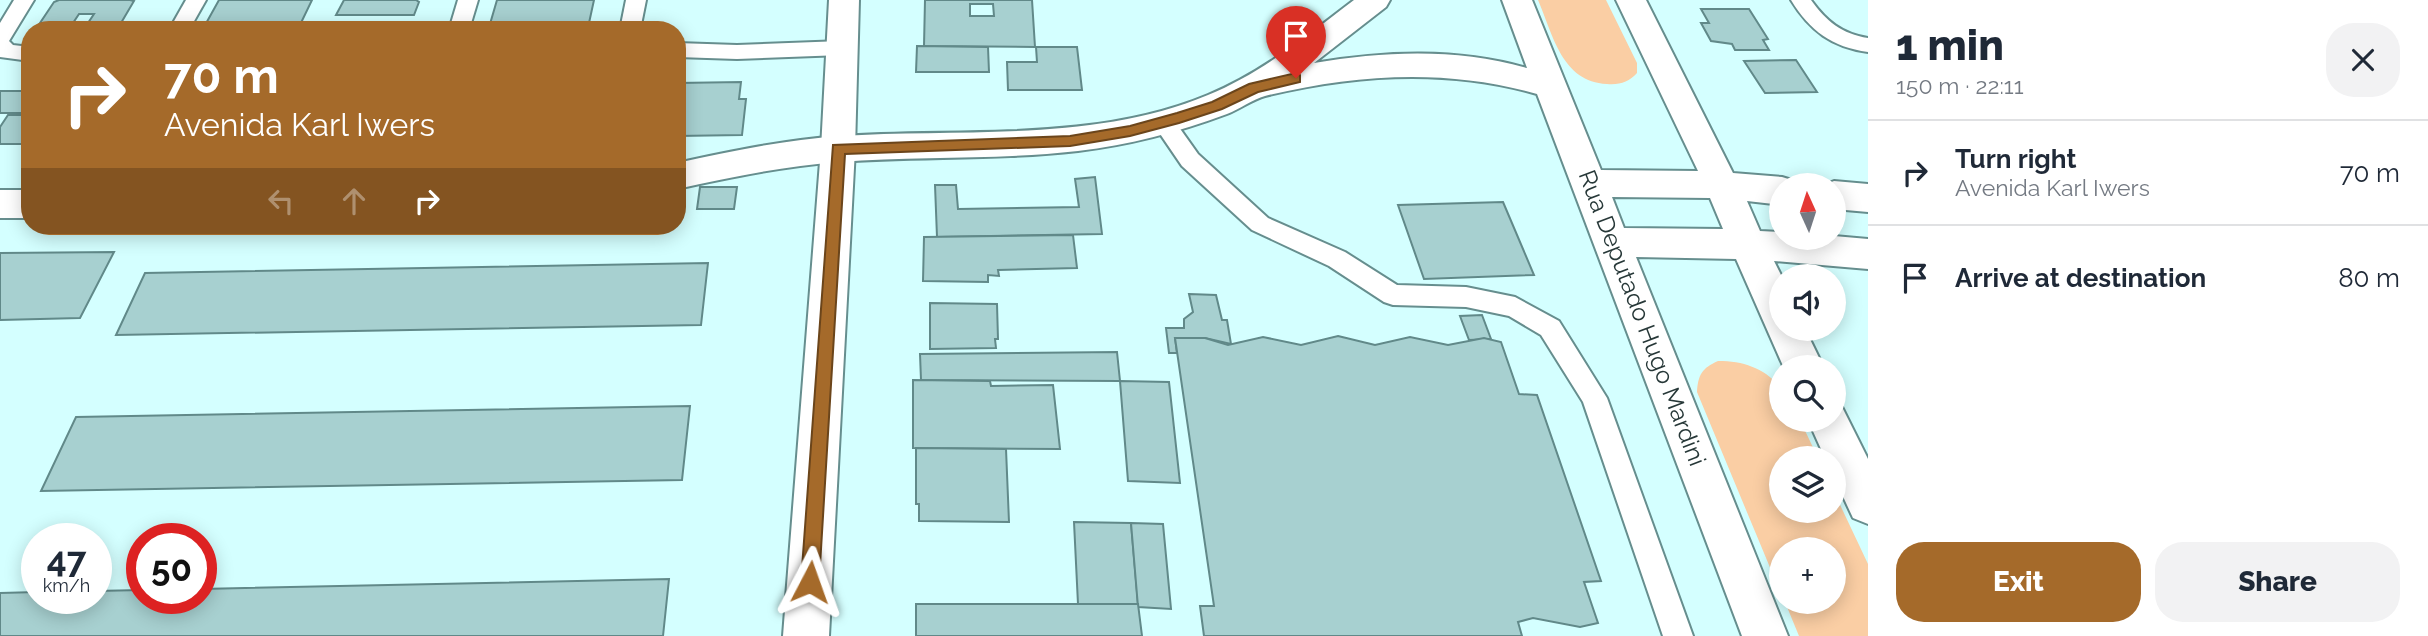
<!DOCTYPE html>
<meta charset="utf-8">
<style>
body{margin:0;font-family:Raleway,sans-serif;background:#f2f2f3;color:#1f2937;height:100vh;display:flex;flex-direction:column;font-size:26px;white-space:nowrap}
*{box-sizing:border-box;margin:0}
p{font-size:23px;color:#747a83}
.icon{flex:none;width:38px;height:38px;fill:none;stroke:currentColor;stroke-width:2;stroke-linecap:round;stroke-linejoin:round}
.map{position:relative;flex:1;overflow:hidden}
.drawer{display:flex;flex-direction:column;background:#fff;width:560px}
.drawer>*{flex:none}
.top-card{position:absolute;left:21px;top:21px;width:665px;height:214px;border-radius:28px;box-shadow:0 4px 18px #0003;background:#a56a2a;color:#fff;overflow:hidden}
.needle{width:46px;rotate:357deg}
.tools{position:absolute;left:1769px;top:173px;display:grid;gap:14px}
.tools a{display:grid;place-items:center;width:77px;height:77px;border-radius:50%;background:#fff;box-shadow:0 4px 18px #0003;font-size:35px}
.speed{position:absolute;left:21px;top:523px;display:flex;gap:14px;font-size:35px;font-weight:700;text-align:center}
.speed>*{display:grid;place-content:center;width:91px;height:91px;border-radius:50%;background:#fff;box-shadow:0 4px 18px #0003;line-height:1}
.speed small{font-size:18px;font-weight:400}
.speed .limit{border:10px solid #d22;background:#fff;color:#111}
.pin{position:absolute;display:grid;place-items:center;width:60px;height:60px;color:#fff;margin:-72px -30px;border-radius:50% 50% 50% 0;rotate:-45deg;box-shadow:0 0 7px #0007}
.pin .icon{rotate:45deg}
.me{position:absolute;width:77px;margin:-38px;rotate:4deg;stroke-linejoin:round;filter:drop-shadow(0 0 5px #0008)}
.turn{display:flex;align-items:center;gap:24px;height:147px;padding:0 28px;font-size:32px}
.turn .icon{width:91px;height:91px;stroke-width:2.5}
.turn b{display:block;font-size:49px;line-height:60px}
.lanes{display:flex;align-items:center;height:66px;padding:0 28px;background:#0003;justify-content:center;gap:35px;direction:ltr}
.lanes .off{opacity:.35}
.round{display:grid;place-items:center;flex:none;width:74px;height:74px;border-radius:28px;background:#f2f2f3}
.summary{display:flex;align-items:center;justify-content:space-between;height:119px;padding:0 28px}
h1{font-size:42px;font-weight:800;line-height:52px}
.action{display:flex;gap:14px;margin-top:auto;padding:14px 28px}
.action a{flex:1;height:80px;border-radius:28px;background:#a56a2a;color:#fff;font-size:28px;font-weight:800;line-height:80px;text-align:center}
.action a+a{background:#f2f2f3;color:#1f2937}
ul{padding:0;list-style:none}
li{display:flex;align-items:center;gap:21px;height:105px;padding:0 28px;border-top:2px solid #e0e1e3}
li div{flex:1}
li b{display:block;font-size:26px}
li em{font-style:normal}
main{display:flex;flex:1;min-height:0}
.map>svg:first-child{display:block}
.green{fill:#facea4}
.building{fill:#a7d0d0;stroke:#618989;stroke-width:2;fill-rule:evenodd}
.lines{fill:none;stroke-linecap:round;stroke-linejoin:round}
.lane-casing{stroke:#668e8e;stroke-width:4}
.street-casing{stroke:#668e8e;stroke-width:4}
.secondary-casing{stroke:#668e8e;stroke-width:4}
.lane{fill:#fff;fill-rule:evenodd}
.street{fill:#fff;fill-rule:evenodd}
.secondary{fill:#fff;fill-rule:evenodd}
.route{fill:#a56a2a;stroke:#6b451b;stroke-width:2}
.labels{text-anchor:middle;stroke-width:5;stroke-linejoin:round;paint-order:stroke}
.street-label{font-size:24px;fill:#273838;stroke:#fff}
</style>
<main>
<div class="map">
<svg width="1868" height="636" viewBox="0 0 1868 636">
<rect width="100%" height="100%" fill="#d4ffff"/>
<g class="green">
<path d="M1538,0H1606L1637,63V73C1629,82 1620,85 1607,84C1562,82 1553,35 1538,0Z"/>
<path d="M1718,361C1744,361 1763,368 1781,387L1782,420H1800L1818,458H1782V511H1834V492L1868,564V636H1799L1785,602H1834V550H1782L1781,594L1697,392C1698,375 1702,368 1718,361Z"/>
</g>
<g class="building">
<polygon points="59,0 130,0 134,1 121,23 88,23 94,14 79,14 73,23 40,23 54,2"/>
<polygon points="219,0 312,0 299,27 204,27"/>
<polygon points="344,0 416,0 419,2 414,15 336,15"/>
<polygon points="497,0 594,0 589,23 490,24"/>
<path d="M925,0H1032L1035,47L924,46ZM970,4H993L994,16H970Z"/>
<polygon points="1701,9 1749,9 1768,39 1763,40 1769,50 1735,50 1732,44 1711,41 1701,23 1709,23"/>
<polygon points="917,46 988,47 989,72 916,72"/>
<polygon points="1036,47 1077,47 1082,90 1008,90 1007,62 1037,62"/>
<polygon points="1796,60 1817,92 1765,93 1744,61"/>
<polygon points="741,82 739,99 746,99 742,135 677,136 677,83"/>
<rect x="0" y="91" width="30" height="22"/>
<polygon points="8,115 30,115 30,144 0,144 0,127"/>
<polygon points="1095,177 1102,234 937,237 935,185 956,185 958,209 1079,207 1075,179"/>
<polygon points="700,187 737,187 734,209 697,209"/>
<polygon points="1503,202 1534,275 1424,279 1398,205"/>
<polygon points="1073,235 1077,268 998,270 999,276 988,275 988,282 923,281 924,237"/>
<polygon points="114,252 80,318 0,320 0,253"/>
<polygon points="708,263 701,325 116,335 145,273"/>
<polygon points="1189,294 1216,295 1222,320 1227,320 1231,344 1205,338 1175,338 1177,353 1169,353 1166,328 1184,328 1184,319 1193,312"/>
<polygon points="930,303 997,304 998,339 995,339 996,348 930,349"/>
<polygon points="1482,315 1491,339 1469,340 1460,316"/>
<polygon points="1338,336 1375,345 1410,337 1448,345 1484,338 1501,342 1519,394 1537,395 1601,581 1584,582 1598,623 1580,627 1533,618 1518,622 1522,636 1204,636 1200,606 1214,606 1175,338 1205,338 1228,345 1263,337 1301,345"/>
<polygon points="1117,352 1120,381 921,380 920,354"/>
<polygon points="913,380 990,381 991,386 1053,385 1060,449 913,448"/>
<polygon points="1120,381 1169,382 1180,483 1128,481"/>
<polygon points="690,406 682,480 41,491 76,417"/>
<polygon points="916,448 1006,449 1009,522 919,521 919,504 916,504"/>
<polygon points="1074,522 1131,523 1138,604 1078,604"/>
<polygon points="1131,523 1163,524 1171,609 1138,607"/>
<polygon points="669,579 663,636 0,636 0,593 37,592 37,598 96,598 96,591 142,590 142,598 201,598 201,589"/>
<polygon points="916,604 1138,604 1142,636 916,636"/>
</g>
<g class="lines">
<defs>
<g id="lane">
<polygon points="14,0 34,0 9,41 13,45 30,47 30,61 0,57 0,23"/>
<polygon points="186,0 206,0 189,30 169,30"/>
<polygon points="458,0 478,0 469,30 449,30"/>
<polygon points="626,0 646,0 640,30 620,30"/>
<path d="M1791,0H1811C1826,21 1842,34 1868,38V52C1832,47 1810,31 1791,0Z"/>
<polygon points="842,41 849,43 852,48 849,53 842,55 737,59 677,57 677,43 737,45"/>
<polygon points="1163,114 1171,116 1198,154 1268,218 1345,252 1397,285 1466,287 1515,297 1559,321 1607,398 1693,636 1663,636 1583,402 1541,335 1509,316 1466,307 1393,305 1384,302 1329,266 1252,230 1182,166 1152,122 1155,116"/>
</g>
<g id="street">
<path d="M1354,0H1390L1386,7L1314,63C1385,51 1457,48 1527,68L1502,0H1532L1601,170L1698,171L1616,0H1646L1733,173L1782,177L1795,181L1797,186H1782V205L1747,201L1760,231L1782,232V238L1834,236L1868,239V269L1774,261L1782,277V329H1805L1824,368H1784L1736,259L1636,257L1788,636H1742L1537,94C1447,68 1355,74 1265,96C1253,99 1240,109 1227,114C1179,132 1129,145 1078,151C999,160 919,156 839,162C785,166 731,177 677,189V163C731,151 785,140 840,136C961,128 1093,143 1208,95C1262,73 1308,35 1354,0ZM1612,197L1710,198L1723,229L1624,228Z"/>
<polygon points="1834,181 1868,184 1868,212 1834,209 1834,186 1821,186"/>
<rect x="0" y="190" width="30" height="28"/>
<polygon points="1834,404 1842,407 1868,459 1868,524 1853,518 1834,477 1834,458 1825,458 1808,420 1834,420"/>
</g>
<polygon id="secondary" points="829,0 859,0 855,149 829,636 783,636 821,149"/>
</defs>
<use href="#lane" class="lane-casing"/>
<use href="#street" class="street-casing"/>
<use href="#secondary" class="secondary-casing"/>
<use href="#lane" class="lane"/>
<use href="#street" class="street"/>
<use href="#secondary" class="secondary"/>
</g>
<polygon class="route" points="1296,73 1300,75 1300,82 1258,92 1222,109 1179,123 1130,136 1070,146 845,154 819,582 816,588 810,591 803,588 801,582 833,145 1070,136 1130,126 1177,113 1212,102 1249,84"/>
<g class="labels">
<g class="street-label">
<text transform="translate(1642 318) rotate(69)" y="8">Rua Deputado Hugo Mardini</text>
</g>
</g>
</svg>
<div class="tools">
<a><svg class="needle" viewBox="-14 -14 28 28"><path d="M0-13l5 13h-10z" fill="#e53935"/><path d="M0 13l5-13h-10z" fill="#747a83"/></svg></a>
<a><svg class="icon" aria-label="sound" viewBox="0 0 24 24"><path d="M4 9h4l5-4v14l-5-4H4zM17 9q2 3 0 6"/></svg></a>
<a><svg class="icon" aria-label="search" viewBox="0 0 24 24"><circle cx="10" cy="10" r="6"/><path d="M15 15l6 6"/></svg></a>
<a><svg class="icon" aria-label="layers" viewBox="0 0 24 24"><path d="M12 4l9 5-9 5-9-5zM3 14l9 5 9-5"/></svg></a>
<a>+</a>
</div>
<div class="speed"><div>47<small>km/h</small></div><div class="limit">50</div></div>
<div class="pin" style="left:1296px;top:78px;background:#d93025"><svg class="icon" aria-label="arrive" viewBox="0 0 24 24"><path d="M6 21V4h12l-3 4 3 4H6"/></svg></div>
<svg class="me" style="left:810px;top:582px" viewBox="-20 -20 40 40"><path d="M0-17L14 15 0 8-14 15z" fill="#a56a2a" stroke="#fff" stroke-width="4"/></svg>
<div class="top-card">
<div class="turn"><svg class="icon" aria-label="right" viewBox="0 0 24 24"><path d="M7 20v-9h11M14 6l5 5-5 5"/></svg><div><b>70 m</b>Avenida Karl Iwers</div></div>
<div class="lanes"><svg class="icon off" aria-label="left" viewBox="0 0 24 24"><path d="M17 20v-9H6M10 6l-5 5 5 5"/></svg><svg class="icon off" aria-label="ahead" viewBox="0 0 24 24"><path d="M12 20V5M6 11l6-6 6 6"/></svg><svg class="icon" aria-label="right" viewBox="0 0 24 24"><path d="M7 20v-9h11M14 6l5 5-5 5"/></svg></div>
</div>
</div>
<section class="drawer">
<div class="summary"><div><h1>1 min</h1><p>150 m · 22:11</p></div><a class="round"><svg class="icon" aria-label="close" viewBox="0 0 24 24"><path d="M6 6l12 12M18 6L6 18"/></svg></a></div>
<ul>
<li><svg class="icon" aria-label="right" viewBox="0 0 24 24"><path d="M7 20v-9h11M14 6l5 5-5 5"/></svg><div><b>Turn right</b><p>Avenida Karl Iwers</p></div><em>70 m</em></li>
<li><svg class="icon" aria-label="arrive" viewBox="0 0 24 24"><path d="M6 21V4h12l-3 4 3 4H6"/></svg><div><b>Arrive at destination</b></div><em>80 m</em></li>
</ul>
<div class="action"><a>Exit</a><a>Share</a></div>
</section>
</main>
